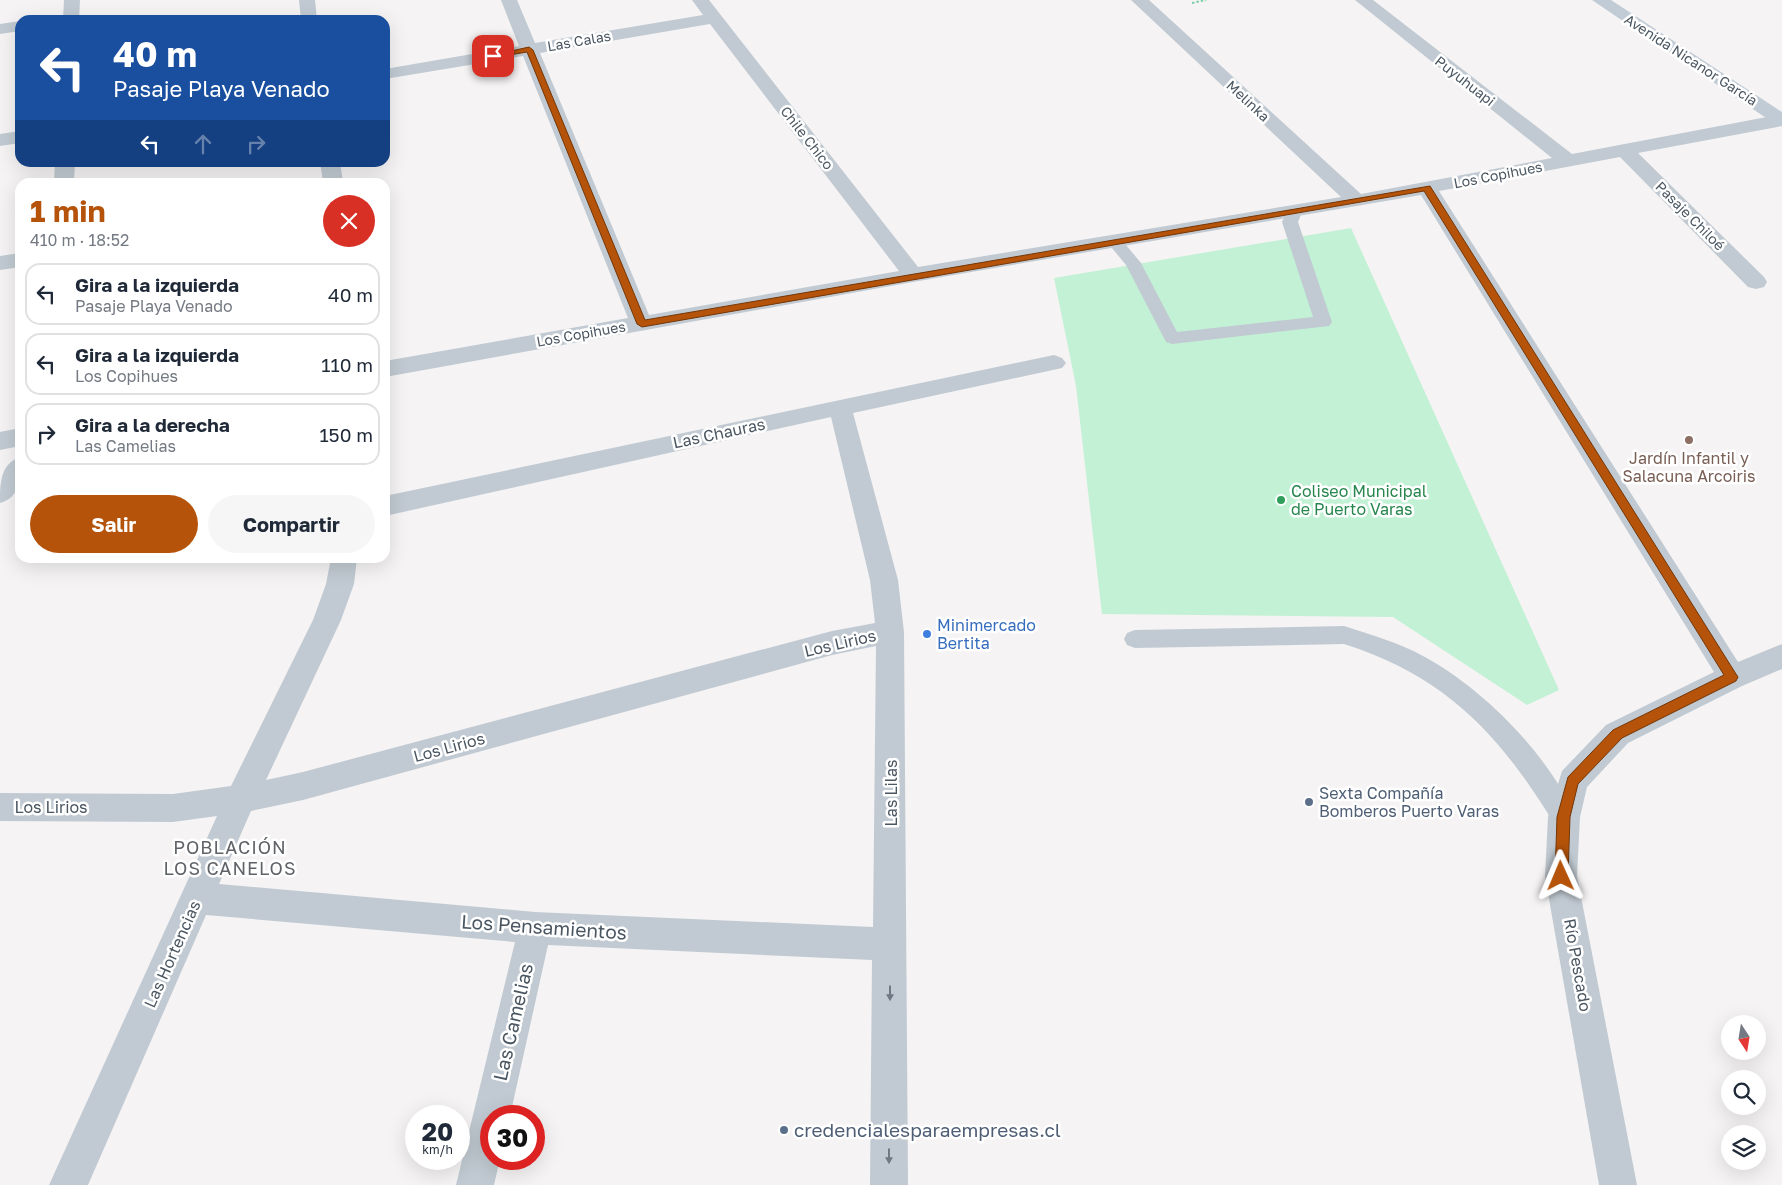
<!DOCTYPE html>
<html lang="es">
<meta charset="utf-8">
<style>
body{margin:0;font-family:"Golos Text",sans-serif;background:#f6f6f7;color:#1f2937;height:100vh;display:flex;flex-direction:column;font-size:19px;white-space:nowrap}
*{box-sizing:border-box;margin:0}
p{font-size:16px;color:#747a83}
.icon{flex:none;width:28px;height:28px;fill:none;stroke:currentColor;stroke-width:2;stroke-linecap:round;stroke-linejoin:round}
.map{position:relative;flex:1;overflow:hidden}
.sheet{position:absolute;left:15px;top:178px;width:375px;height:385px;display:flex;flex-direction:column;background:#fff;border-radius:15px;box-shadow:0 5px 20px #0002}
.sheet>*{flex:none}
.banner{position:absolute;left:15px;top:15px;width:375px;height:152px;border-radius:15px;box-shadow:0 5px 20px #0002;background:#1a4fa0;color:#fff;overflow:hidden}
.needle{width:32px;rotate:168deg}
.fabs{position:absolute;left:1721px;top:1015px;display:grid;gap:10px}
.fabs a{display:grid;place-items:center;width:45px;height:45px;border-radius:50%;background:#fff;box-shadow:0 5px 20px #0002;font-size:25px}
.speed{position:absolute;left:405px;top:1105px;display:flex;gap:10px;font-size:25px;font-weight:700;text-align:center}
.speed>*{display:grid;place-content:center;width:65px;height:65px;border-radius:50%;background:#fff;box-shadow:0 5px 20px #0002;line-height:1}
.speed small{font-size:12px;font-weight:400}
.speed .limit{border:8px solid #d22;background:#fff;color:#111}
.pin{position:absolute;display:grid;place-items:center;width:42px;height:42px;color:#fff;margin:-21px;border-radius:10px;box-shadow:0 2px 8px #0006}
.me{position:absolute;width:55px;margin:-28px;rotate:359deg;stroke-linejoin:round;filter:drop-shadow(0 0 4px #0008)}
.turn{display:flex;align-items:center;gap:18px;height:105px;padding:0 15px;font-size:22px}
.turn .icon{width:65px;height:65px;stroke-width:2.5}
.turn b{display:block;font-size:35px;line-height:42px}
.lanes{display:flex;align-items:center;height:48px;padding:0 15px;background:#0003;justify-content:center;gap:25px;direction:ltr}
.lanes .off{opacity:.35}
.round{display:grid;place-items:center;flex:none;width:52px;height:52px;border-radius:26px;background:#f6f6f7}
.headline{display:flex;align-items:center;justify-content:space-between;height:85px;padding:0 15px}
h1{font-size:30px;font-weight:700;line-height:38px;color:#b45309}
.primary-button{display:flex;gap:10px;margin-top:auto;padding:10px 15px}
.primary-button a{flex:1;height:58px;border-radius:30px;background:#b45309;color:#fff;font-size:20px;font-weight:700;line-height:58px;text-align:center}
.primary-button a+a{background:#f6f6f7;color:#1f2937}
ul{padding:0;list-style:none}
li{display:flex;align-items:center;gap:15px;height:62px;margin:0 10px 8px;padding:0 5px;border:2px solid #e0e1e3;border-radius:15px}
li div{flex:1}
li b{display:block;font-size:19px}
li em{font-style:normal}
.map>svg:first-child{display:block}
.green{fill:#c3f1d5}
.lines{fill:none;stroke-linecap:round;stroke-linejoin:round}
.path{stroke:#7ad0a6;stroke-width:2;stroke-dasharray:2.5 2;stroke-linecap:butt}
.lane{fill:#c1cad2;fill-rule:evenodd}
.street{fill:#c1cad2;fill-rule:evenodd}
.secondary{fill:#c1cbd6;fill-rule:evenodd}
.oneway{fill:#6e7983}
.route{fill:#b45309;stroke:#753606}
.education-dot{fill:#8d6e63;stroke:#fff;stroke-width:2}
.leisure-dot{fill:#2e9e5b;stroke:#fff;stroke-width:2}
.shop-dot{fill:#3f7fe0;stroke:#fff;stroke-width:2}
.service-dot{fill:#5c6f8a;stroke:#fff;stroke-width:2}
.labels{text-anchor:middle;stroke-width:5;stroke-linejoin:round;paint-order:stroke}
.far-street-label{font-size:14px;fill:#4a5661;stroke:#fff}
.street-label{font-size:16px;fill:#4a5661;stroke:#fff}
.education-label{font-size:16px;fill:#785e54;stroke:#fff}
.leisure-label{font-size:16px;fill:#27864d;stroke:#fff;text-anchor:start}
.shop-label{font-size:16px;fill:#366cbe;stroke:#fff;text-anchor:start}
.service-label{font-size:16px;fill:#4e5e75;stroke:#fff;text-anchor:start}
.neighbourhood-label{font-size:18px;letter-spacing:1px;fill:#5f6368;stroke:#fff}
.near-street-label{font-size:19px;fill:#4a5661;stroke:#fff}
.near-service-label{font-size:19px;fill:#4e5e75;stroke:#fff;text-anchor:start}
</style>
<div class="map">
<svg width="1782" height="1185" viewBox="0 0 1782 1185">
<rect width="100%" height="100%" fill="#f5f3f3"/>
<polygon class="green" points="1351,228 1559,690 1527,705 1393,617 1102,614 1076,386 1054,278"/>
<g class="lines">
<polyline class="path" points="1192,3 1206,0"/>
<g class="lane">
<polygon points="1294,207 1302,212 1298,222 1332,322 1329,326 1172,344 1166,342 1126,265 1107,242 1109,239 1121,239 1141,263 1177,332 1313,317 1282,222 1288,209"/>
<path d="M1344,626C1371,635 1398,642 1423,656C1484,689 1547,753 1576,817L1573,825L1564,828L1555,825C1500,735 1447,677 1344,644L1135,648L1127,645L1124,639L1127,633L1135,630Z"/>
</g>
<g class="street">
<polygon points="64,0 80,0 79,20 63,20"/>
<polygon points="299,0 315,0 317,20 301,20"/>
<path d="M501,0H517L535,43L703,15L692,0H709L918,267L1341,197L1131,0H1149L1361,194L1552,158L1355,0H1373L1572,154L1782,114V126L1638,153L1764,277L1767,282L1764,287L1756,289L1748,287L1620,157L1439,191L1738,662L1782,644V669L1742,686L1628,743L1587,787L1580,817L1577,876L1637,1185H1599L1545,876L1548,817L1562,771L1606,725L1714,672L1421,195L913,282L385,377V361L628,318L523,56L385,79V69L519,46ZM710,24L899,271L649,315L540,53Z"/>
<polygon points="20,21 20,31 0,34 0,24"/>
<polygon points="20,131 20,143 0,146 0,134"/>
<polygon points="55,162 75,162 74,182 54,182"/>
<polygon points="320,162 340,162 343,182 323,182"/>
<polygon points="20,253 20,267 0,270 0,256"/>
<path d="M1054,355L1062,358L1066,363L1062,368L853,413L898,580L904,632L908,1185H870L872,960L548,945L510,1116H491V1159H500L494,1185H456L515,942L206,915L88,1185H49L217,816L173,822L0,821V793L173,794L231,786L313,620L326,584L331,558H357L354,584L341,620L266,780L303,772L832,631L875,623L870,580L831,417L385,516V496ZM876,646L873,927L535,912L219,884L251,811L303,800L832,655Z"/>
<polygon points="20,428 20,446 0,450 0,432"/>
<path d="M20,457C20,476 22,497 0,503C0,484 0,464 20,457Z"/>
</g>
<polygon class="secondary" points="1592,0 1611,0 1782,112 1782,126 1775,124"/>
</g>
<defs><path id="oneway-solid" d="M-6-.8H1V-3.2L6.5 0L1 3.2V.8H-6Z" transform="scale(1.25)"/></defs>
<g class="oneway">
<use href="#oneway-solid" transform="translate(890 993) rotate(90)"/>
<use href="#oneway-solid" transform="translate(889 1156) rotate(90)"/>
</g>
<polygon class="route" points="529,47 533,50 645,320 1430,186 1736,674 1738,677 1736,681 1622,738 1578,784 1570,817 1568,876 1566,881 1561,882 1557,881 1555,876 1557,817 1568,777 1613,730 1724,675 1424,191 642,327 637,324 527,52 493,58 489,56"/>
<circle class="education-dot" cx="1689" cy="440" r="5"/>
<circle class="leisure-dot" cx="1281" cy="500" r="5"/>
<circle class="shop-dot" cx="927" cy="634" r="5"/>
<g class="service-dot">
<circle cx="1309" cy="802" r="5"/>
<circle cx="784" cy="1130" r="5"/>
</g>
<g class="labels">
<g class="far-street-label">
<text transform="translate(579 41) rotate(-10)" y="5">Las Calas</text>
<text transform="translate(1691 60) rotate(33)" y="5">Avenida Nicanor García</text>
<text transform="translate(1465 81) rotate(38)" y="5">Puyuhuapi</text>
<text transform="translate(1248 101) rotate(43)" y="5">Melinka</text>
<text transform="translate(807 138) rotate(52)" y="5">Chile Chico</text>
<text transform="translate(1498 175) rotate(-11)" y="5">Los Copihues</text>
<text transform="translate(1690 216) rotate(45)" y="5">Pasaje Chiloé</text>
<text transform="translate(581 334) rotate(-10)" y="5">Los Copihues</text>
</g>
<g class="street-label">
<text transform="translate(719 433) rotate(-12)" y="6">Las Chauras</text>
<text transform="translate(840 643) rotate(-13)" y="6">Los Lirios</text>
<text transform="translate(449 747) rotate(-15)" y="6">Los Lirios</text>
<text transform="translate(891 793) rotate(-90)" y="6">Las Lilas</text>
<text x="51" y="813">Los Lirios</text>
<text transform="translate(172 954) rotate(-66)" y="6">Las Hortencias</text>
<text transform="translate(1578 965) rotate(80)" y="6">Río Pescado</text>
</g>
<g class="education-label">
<text x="1689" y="464">Jardín Infantil y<tspan x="1689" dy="18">Salacuna Arcoiris</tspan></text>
</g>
<g class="leisure-label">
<text x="1291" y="497">Coliseo Municipal<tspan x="1291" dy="18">de Puerto Varas</tspan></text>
</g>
<g class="shop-label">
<text x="937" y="631">Minimercado<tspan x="937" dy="18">Bertita</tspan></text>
</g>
<g class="service-label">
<text x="1319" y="799">Sexta Compañía<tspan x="1319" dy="18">Bomberos Puerto Varas</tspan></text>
</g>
<g class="neighbourhood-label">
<text x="230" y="854">POBLACIÓN<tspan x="230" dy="21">LOS CANELOS</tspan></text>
</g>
<g class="near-street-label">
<text transform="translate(544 927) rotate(4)" y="7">Los Pensamientos</text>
<text transform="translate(513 1022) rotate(-77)" y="7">Las Camelias</text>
</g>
<g class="near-service-label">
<text x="794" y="1137">credencialesparaempresas.cl</text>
</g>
</g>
</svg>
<div class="fabs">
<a><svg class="needle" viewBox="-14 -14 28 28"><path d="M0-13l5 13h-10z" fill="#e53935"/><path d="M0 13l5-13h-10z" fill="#747a83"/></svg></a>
<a><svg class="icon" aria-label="search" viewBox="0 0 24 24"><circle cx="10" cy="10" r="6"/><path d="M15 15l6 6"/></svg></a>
<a><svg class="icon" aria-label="layers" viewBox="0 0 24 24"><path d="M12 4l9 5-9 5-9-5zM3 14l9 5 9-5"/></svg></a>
</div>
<div class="speed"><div>20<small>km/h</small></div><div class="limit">30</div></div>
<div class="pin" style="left:493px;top:56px;background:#d93025"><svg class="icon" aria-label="arrive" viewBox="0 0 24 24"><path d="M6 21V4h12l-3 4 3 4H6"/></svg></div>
<svg class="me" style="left:1561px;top:876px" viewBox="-20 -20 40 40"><path d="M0-17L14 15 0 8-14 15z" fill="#b45309" stroke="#fff" stroke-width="4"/></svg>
<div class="banner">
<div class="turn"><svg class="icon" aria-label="left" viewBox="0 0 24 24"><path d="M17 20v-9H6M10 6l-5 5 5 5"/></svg><div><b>40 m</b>Pasaje Playa Venado</div></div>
<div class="lanes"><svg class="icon" aria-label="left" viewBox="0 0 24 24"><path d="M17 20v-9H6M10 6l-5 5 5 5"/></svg><svg class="icon off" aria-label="ahead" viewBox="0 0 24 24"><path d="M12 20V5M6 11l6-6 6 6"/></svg><svg class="icon off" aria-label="right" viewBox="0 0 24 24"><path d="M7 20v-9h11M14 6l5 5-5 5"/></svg></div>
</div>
<section class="sheet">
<div class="headline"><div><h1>1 min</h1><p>410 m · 18:52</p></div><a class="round" style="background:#d93025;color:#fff"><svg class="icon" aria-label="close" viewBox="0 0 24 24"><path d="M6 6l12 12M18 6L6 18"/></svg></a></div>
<ul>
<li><svg class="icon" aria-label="left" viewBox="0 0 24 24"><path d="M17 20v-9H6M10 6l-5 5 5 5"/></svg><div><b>Gira a la izquierda</b><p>Pasaje Playa Venado</p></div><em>40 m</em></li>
<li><svg class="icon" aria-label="left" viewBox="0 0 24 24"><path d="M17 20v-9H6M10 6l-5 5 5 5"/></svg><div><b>Gira a la izquierda</b><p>Los Copihues</p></div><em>110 m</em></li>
<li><svg class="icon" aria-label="right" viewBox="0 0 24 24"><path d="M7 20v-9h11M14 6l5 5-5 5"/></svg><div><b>Gira a la derecha</b><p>Las Camelias</p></div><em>150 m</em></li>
</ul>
<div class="primary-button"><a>Salir</a><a>Compartir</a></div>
</section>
</div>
